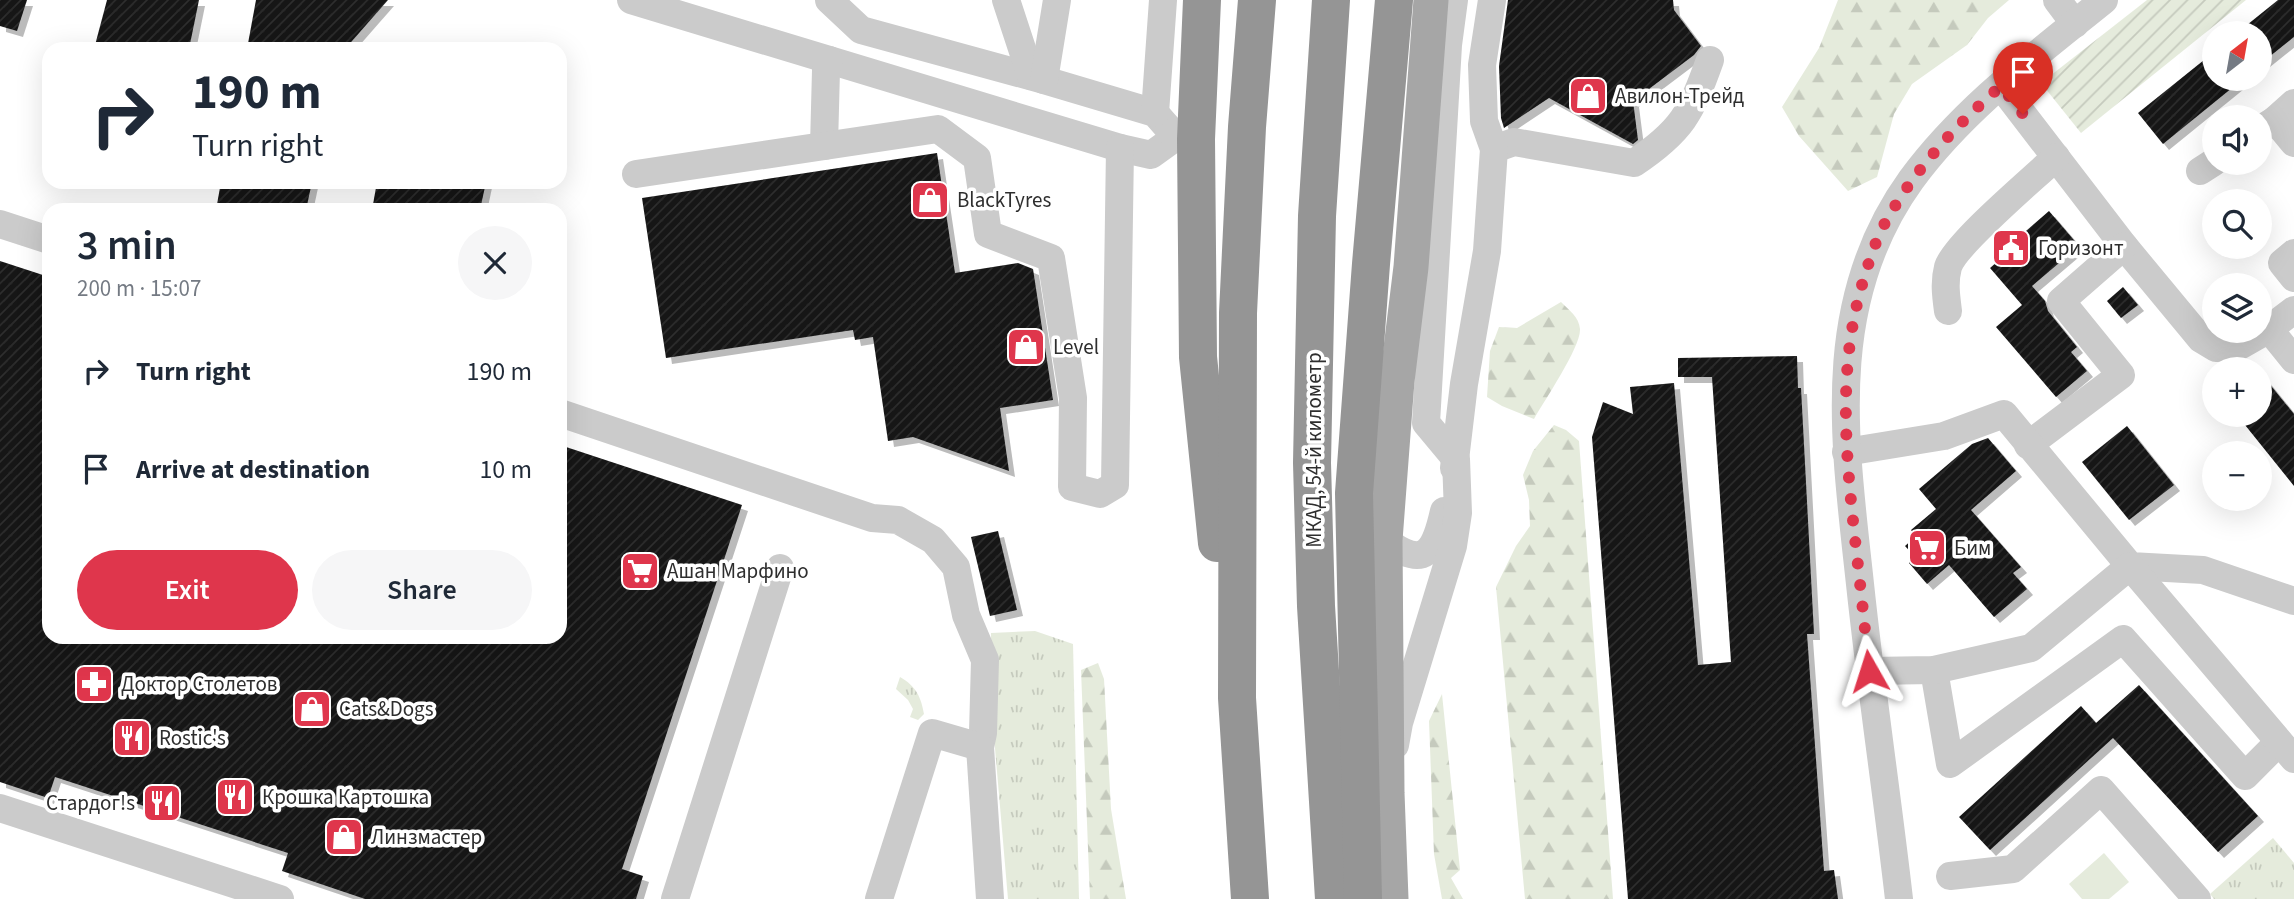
<!DOCTYPE html>
<meta charset="utf-8">
<style>
body{margin:0;font-family:"Source Sans 3",sans-serif;background:#f6f6f7;color:#1f2937;height:100vh;display:flex;flex-direction:column;font-size:26px;white-space:nowrap}
*{box-sizing:border-box;margin:0}
p{font-size:23px;color:#747a83}
.icon{flex:none;width:38px;height:38px;fill:none;stroke:currentColor;stroke-width:2;stroke-linecap:round;stroke-linejoin:round}
.map{position:relative;flex:1;overflow:hidden}
.details{position:absolute;left:42px;top:203px;width:525px;height:441px;display:flex;flex-direction:column;background:#fff;border-radius:21px;box-shadow:0 7px 28px #0002}
.details>*{flex:none}
.top-card{position:absolute;left:42px;top:42px;width:525px;height:147px;border-radius:21px;box-shadow:0 7px 28px #0002;background:#fff;color:#1f2937;overflow:hidden}
.needle{width:46px;rotate:31deg}
.controls{position:absolute;left:2202px;top:21px;display:grid;gap:14px}
.controls a{display:grid;place-items:center;width:70px;height:70px;border-radius:50%;background:#fff;box-shadow:0 7px 28px #0002;font-size:35px}
.pin{position:absolute;display:grid;place-items:center;width:60px;height:60px;color:#fff;margin:-72px -30px;border-radius:50% 50% 50% 0;rotate:-45deg;box-shadow:0 0 7px #0007}
.pin .icon{rotate:45deg}
.me{position:absolute;width:77px;margin:-38px;rotate:354deg;stroke-linejoin:round;filter:drop-shadow(0 0 5px #0008)}
.turn{display:flex;align-items:center;gap:24px;height:147px;padding:0 35px;font-size:32px}
.turn .icon{width:91px;height:91px;stroke-width:2.5}
.turn b{display:block;font-size:49px;line-height:60px}
.round{display:grid;place-items:center;flex:none;width:74px;height:74px;border-radius:37px;background:#f6f6f7}
.overview{display:flex;align-items:center;justify-content:space-between;height:119px;padding:0 35px}
h1{font-size:42px;font-weight:600;line-height:52px}
.primary-button{display:flex;gap:14px;margin-top:auto;padding:14px 35px}
.primary-button a{flex:1;height:80px;border-radius:42px;background:#df364c;color:#fff;font-size:28px;font-weight:600;line-height:80px;text-align:center}
.primary-button a+a{background:#f6f6f7;color:#1f2937}
ul{padding:0;list-style:none}
li{display:flex;align-items:center;gap:21px;height:98px;padding:0 35px}
li div{flex:1}
li b{display:block;font-size:26px}
li em{font-style:normal}
.map>svg:first-child{display:block}
.grass{fill:url(#grass-tufts)}
.forest{fill:url(#forest-firs)}
.park{fill:#e5ebdc}
.garden{fill:url(#garden-furrows)}
.building{fill:url(#building-hatch);filter:url(#shadow)}
.lines{fill:none;stroke-linecap:round;stroke-linejoin:round}
.minor{stroke:#cbcbcb;stroke-width:28}
.major{stroke:#a6a6a6;stroke-width:35}
.highway{stroke:#959595;stroke-width:38}
.route{stroke:#df364c;stroke-width:12;stroke-dasharray:0 21.6}
.labels{text-anchor:middle;stroke-width:7;stroke-linejoin:round;paint-order:stroke}
.poi-label{font-size:21px;fill:#2e2e2e;stroke:#fff;text-anchor:start}
.street-label{font-size:21px;fill:#2e2e2e;stroke:#fff}
</style>
<div class="map">
<svg width="2294" height="899" viewBox="0 0 2294 899">
<defs>
<pattern id="grass-tufts" width="24" height="20" patternUnits="userSpaceOnUse" patternTransform="scale(1.75)"><rect width="24" height="20" fill="#e5ebdc"/><path d="M3 7l-1-3M5 7V3M7 7l1-3M15 17l-1-3M17 17v-4M19 17l1-3" fill="none" stroke="#c5cabd"/></pattern>
<pattern id="forest-firs" width="22" height="20" patternUnits="userSpaceOnUse" patternTransform="scale(1.75)"><rect width="22" height="20" fill="#e5ebdc"/><path d="M5 1l3.5 6h-7zM16 11l3.5 6h-7z" fill="#c5cabd"/></pattern>
<pattern id="garden-furrows" width="10" height="10" patternUnits="userSpaceOnUse" patternTransform="scale(1.75)"><rect width="10" height="10" fill="#e5ebdc"/><path d="M-1 1l2-2M0 10L10 0M9 11l2-2" fill="none" stroke="#c5cabd"/></pattern>
<pattern id="building-hatch" width="6" height="6" patternUnits="userSpaceOnUse" patternTransform="scale(1.75)"><rect width="6" height="6" fill="#151515"/><path d="M-1 1l2-2M0 6l6-6M5 7l2-2" fill="none" stroke="#2f2f2f"/></pattern>
<filter id="shadow"><feDropShadow dx="6" dy="6" stdDeviation="0" flood-color="#0004"/></filter>
</defs>
<rect width="100%" height="100%" fill="#fff"/>
<g class="grass">
<polygon points="1035,631 1073,644 1079,899 1008,899 991,702 991,633"/>
<path d="M900,677C916,686 921,697 924,714L918,720L910,717L913,709L908,700L896,689Z"/>
<polygon points="2273,838 2294,863 2294,899 2214,899 2210,894"/>
</g>
<g class="forest">
<polygon points="1838,0 2009,0 1988,18 1967,45 1912,84 1894,114 1877,177 1848,191 1799,136 1782,107 1819,48"/>
<path d="M1561,302C1569,310 1579,317 1580,329C1581,347 1544,401 1534,419L1502,406L1487,397L1490,351L1499,327L1517,328Z"/>
<polygon points="1554,425 1566,430 1579,441 1613,899 1525,899 1496,587 1516,546 1530,526 1529,500 1523,475 1533,451"/>
<polygon points="1098,663 1104,679 1111,809 1126,899 1090,899 1081,670"/>
<polygon points="1442,694 1460,870 1451,878 1463,899 1442,899 1434,854 1429,721"/>
</g>
<polygon class="park" points="2104,853 2129,882 2109,899 2082,899 2069,884"/>
<polygon class="garden" points="2147,0 2246,0 2081,133 2041,83"/>
<g class="building">
<polygon points="0,0 27,0 17,31 0,26"/>
<polygon points="107,0 199,0 189,49 94,49"/>
<polygon points="256,0 388,0 345,49 247,49"/>
<polygon points="1508,0 1673,0 1674,10 1701,46 1694,55 1633,101 1638,140 1633,144 1549,98 1504,128 1501,118 1499,66"/>
<polygon points="2278,0 2294,0 2294,37 2259,65 2259,33 2237,33"/>
<polygon points="2214,52 2214,79 2243,79 2163,144 2138,113"/>
<polygon points="937,153 955,273 1018,263 1033,269 1053,400 1000,408 1009,471 913,437 888,441 873,337 855,340 853,330 666,358 642,198"/>
<polygon points="221,182 312,182 306,210 216,210"/>
<polygon points="377,182 486,182 480,210 372,210"/>
<polygon points="2049,211 2079,246 2032,286 2045,301 2048,311 2077,347 2071,352 2087,371 2056,397 1996,327 2022,305 1990,268 2006,254 2003,251"/>
<polygon points="0,261 49,277 49,637 560,637 560,445 742,505 622,869 643,876 636,899 365,899 282,871 288,853 55,777 48,798 0,782"/>
<polygon points="2123,287 2138,305 2121,318 2107,301"/>
<polygon points="1797,356 1798,388 1801,388 1814,634 1807,634 1824,871 1834,870 1838,899 1628,899 1592,437 1603,402 1633,414 1630,387 1674,383 1698,665 1731,662 1712,377 1678,377 1678,358"/>
<polygon points="2259,371 2294,414 2294,486 2237,415 2259,415"/>
<polygon points="2127,426 2174,485 2129,520 2082,462"/>
<polygon points="1988,438 2016,471 1971,510 2021,567 2013,573 2027,589 1994,617 1949,565 1927,584 1909,563 1915,557 1905,546 1916,536 1911,530 1936,509 1919,489 1972,444"/>
<polygon points="998,531 1017,610 990,616 971,537"/>
<polygon points="2139,685 2258,816 2218,852 2113,738 1990,850 1959,817 2081,706 2096,723"/>
</g>
<g class="lines">
<g class="minor">
<polyline points="631,0 1120,148 1151,155 1176,137 1196,139"/>
<polyline points="829,0 861,30 1044,80 1155,113 1176,137"/>
<polyline points="1006,0 1031,76"/>
<polyline points="2057,0 2075,24"/>
<polyline points="1044,80 1057,0"/>
<polyline points="2001,86 2124,246 2201,339 2216,348 2241,345 2269,329 2294,360"/>
<polyline points="1155,113 1163,0"/>
<polyline points="2275,120 2294,103"/>
<polyline points="2259,130 2275,120 2294,143"/>
<polyline points="824,146 826,70 829,60"/>
<path d="M1494,149L1514,142L1634,163C1682,131 1691,113 1710,60"/>
<polyline points="2200,171 2214,162"/>
<polyline points="636,174 938,129 977,158 988,234 1051,258 1073,398 1072,487 1100,494 1115,485 1120,148"/>
<polyline points="0,224 49,240"/>
<polyline points="2294,253 2282,263 2294,278"/>
<path d="M1948,311C1946,296 1944,282 1948,267C1955,244 2034,178 2056,157"/>
<polyline points="2269,329 2294,310"/>
<polyline points="560,413 872,518 898,520 933,540 956,567 966,615 985,660 983,733 980,747 990,899"/>
<polyline points="2028,445 2121,375 2061,301 2124,246"/>
<polyline points="1846,452 1944,436 2004,414 2130,566 2203,570 2294,601"/>
<polyline points="1454,468 1464,384 1487,251 1494,149 1484,121 1482,65 1492,0"/>
<path d="M1385,540C1425,571 1435,551 1444,511"/>
<polyline points="1934,670 1950,764 2123,639 2245,776 2279,742"/>
<polyline points="1869,671 1934,670 2031,648 2130,566 2294,759"/>
<polyline points="1395,745 1399,723 1453,546 1458,513 1456,459 1426,423 1448,45 1454,0"/>
<polyline points="0,808 280,899"/>
<polyline points="1950,876 2013,869 2101,790 2197,899"/>
<polyline points="675,899 780,568"/>
<polyline points="879,899 932,733 980,747"/>
<path d="M1899,899C1887,794 1871,689 1860,584C1845,444 1822,303 1911,180C1963,109 2036,55 2104,0"/>
</g>
<polyline class="major" points="1391,899 1387,793 1385,540 1397,381 1411,267 1431,0"/>
<g class="highway">
<polyline points="1202,0 1196,139 1198,357 1217,543"/>
<polyline points="1331,0 1317,216 1312,463 1316,606 1334,899"/>
<polyline points="1250,899 1237,698 1238,313 1247,127 1257,0"/>
<polyline points="1363,899 1354,493 1371,264 1394,0"/>
</g>
</g>
<g class="lines">
<path class="route" d="M1869,671C1865,627 1860,583 1855,539C1845,448 1837,360 1866,272C1871,255 1877,238 1885,223C1915,169 1955,126 2001,86L2023,114"/>
</g>
<defs>
<symbol id="shop-square" viewBox="-11 -11 22 22"><rect x="-9" y="-9" width="18" height="18" rx="4" fill="#df364c" stroke="#fff"/><path d="M-5-2.5h2.3a2.7 3.5 0 0 1 5.4 0H5L5.5 6h-11ZM-1.5-2.5h3a1.5 2.3 0 0 0-3 0Z" fill="#fff"/></symbol>
<symbol id="civic-square" viewBox="-11 -11 22 22"><rect x="-9" y="-9" width="18" height="18" rx="4" fill="#df364c" stroke="#fff"/><path d="M-.6-6.5H3V-4.5H.6V-3L4-1V1h2V6H-6V1h2V-1L-.6-3ZM-1.2 2.5V6h2.4V2.5Z" fill="#fff"/></symbol>
<symbol id="supermarket-square" viewBox="-11 -11 22 22"><rect x="-9" y="-9" width="18" height="18" rx="4" fill="#df364c" stroke="#fff"/><path d="M-6-5.5h2.5l.6 2H6L4.5 2H-2.5L-4.4-4H-6ZM-1.5 3.2a1.3 1.3 0 1 0 .1 0ZM3 3.2a1.3 1.3 0 1 0 .1 0Z" fill="#fff"/></symbol>
<symbol id="pharmacy-square" viewBox="-11 -11 22 22"><rect x="-9" y="-9" width="18" height="18" rx="4" fill="#df364c" stroke="#fff"/><path d="M-2-6h4v4h4v4h-4v4h-4v-4h-4v-4h4Z" fill="#fff"/></symbol>
<symbol id="restaurant-square" viewBox="-11 -11 22 22"><rect x="-9" y="-9" width="18" height="18" rx="4" fill="#df364c" stroke="#fff"/><path d="M-5-6h1v4h1v-4h1v4h1v-4h1v5L-1.5 .5V6h-2V.5L-5-1ZM5-6V6H3V1.5H1.5Q1.5-4 5-6Z" fill="#fff"/></symbol>
</defs>
<g fill-rule="evenodd">
<use href="#shop-square" x="1566" y="74" width="44" height="44"/>
<use href="#shop-square" x="908" y="178" width="44" height="44"/>
<use href="#civic-square" x="1989" y="226" width="44" height="44"/>
<use href="#shop-square" x="1004" y="325" width="44" height="44"/>
<use href="#supermarket-square" x="1905" y="526" width="44" height="44"/>
<use href="#supermarket-square" x="618" y="549" width="44" height="44"/>
<use href="#pharmacy-square" x="72" y="662" width="44" height="44"/>
<use href="#shop-square" x="290" y="687" width="44" height="44"/>
<use href="#restaurant-square" x="110" y="716" width="44" height="44"/>
<use href="#restaurant-square" x="213" y="775" width="44" height="44"/>
<use href="#restaurant-square" x="140" y="781" width="44" height="44"/>
<use href="#shop-square" x="322" y="815" width="44" height="44"/>
</g>
<g class="labels">
<g class="poi-label">
<text x="1615" y="103">Авилон-Трейд</text>
<text x="957" y="207">BlackTyres</text>
<text x="2038" y="255">Горизонт</text>
<text x="1053" y="354">Level</text>
<text x="1954" y="555">Бим</text>
<text x="667" y="578">Ашан Марфино</text>
<text x="121" y="691">Доктор Столетов</text>
<text x="339" y="716">Cats&amp;Dogs</text>
<text x="159" y="745">Rostic's</text>
<text x="262" y="804">Крошка Картошка</text>
<text x="135" y="810" text-anchor="end">Стардог!s</text>
<text x="371" y="844">Линзмастер</text>
</g>
<g class="street-label">
<text transform="translate(1314 450) rotate(-90)" y="7">МКАД, 54-й километр</text>
</g>
</g>
</svg>
<div class="controls">
<a><svg class="needle" viewBox="-14 -14 28 28"><path d="M0-13l5 13h-10z" fill="#e53935"/><path d="M0 13l5-13h-10z" fill="#747a83"/></svg></a>
<a><svg class="icon" aria-label="sound" viewBox="0 0 24 24"><path d="M4 9h4l5-4v14l-5-4H4zM17 9q2 3 0 6"/></svg></a>
<a><svg class="icon" aria-label="search" viewBox="0 0 24 24"><circle cx="10" cy="10" r="6"/><path d="M15 15l6 6"/></svg></a>
<a><svg class="icon" aria-label="layers" viewBox="0 0 24 24"><path d="M12 4l9 5-9 5-9-5zM3 14l9 5 9-5"/></svg></a>
<a>+</a>
<a>−</a>
</div>
<div class="pin" style="left:2023px;top:114px;background:#d93025"><svg class="icon" aria-label="arrive" viewBox="0 0 24 24"><path d="M6 21V4h12l-3 4 3 4H6"/></svg></div>
<svg class="me" style="left:1869px;top:671px" viewBox="-20 -20 40 40"><path d="M0-17L14 15 0 8-14 15z" fill="#df364c" stroke="#fff" stroke-width="4"/></svg>
<div class="top-card">
<div class="turn"><svg class="icon" aria-label="right" viewBox="0 0 24 24"><path d="M7 20v-9h11M14 6l5 5-5 5"/></svg><div><b>190 m</b>Turn right</div></div>
</div>
<section class="details">
<div class="overview"><div><h1>3 min</h1><p>200 m · 15:07</p></div><a class="round"><svg class="icon" aria-label="close" viewBox="0 0 24 24"><path d="M6 6l12 12M18 6L6 18"/></svg></a></div>
<ul>
<li><svg class="icon" aria-label="right" viewBox="0 0 24 24"><path d="M7 20v-9h11M14 6l5 5-5 5"/></svg><div><b>Turn right</b></div><em>190 m</em></li>
<li><svg class="icon" aria-label="arrive" viewBox="0 0 24 24"><path d="M6 21V4h12l-3 4 3 4H6"/></svg><div><b>Arrive at destination</b></div><em>10 m</em></li>
</ul>
<div class="primary-button"><a>Exit</a><a>Share</a></div>
</section>
</div>
